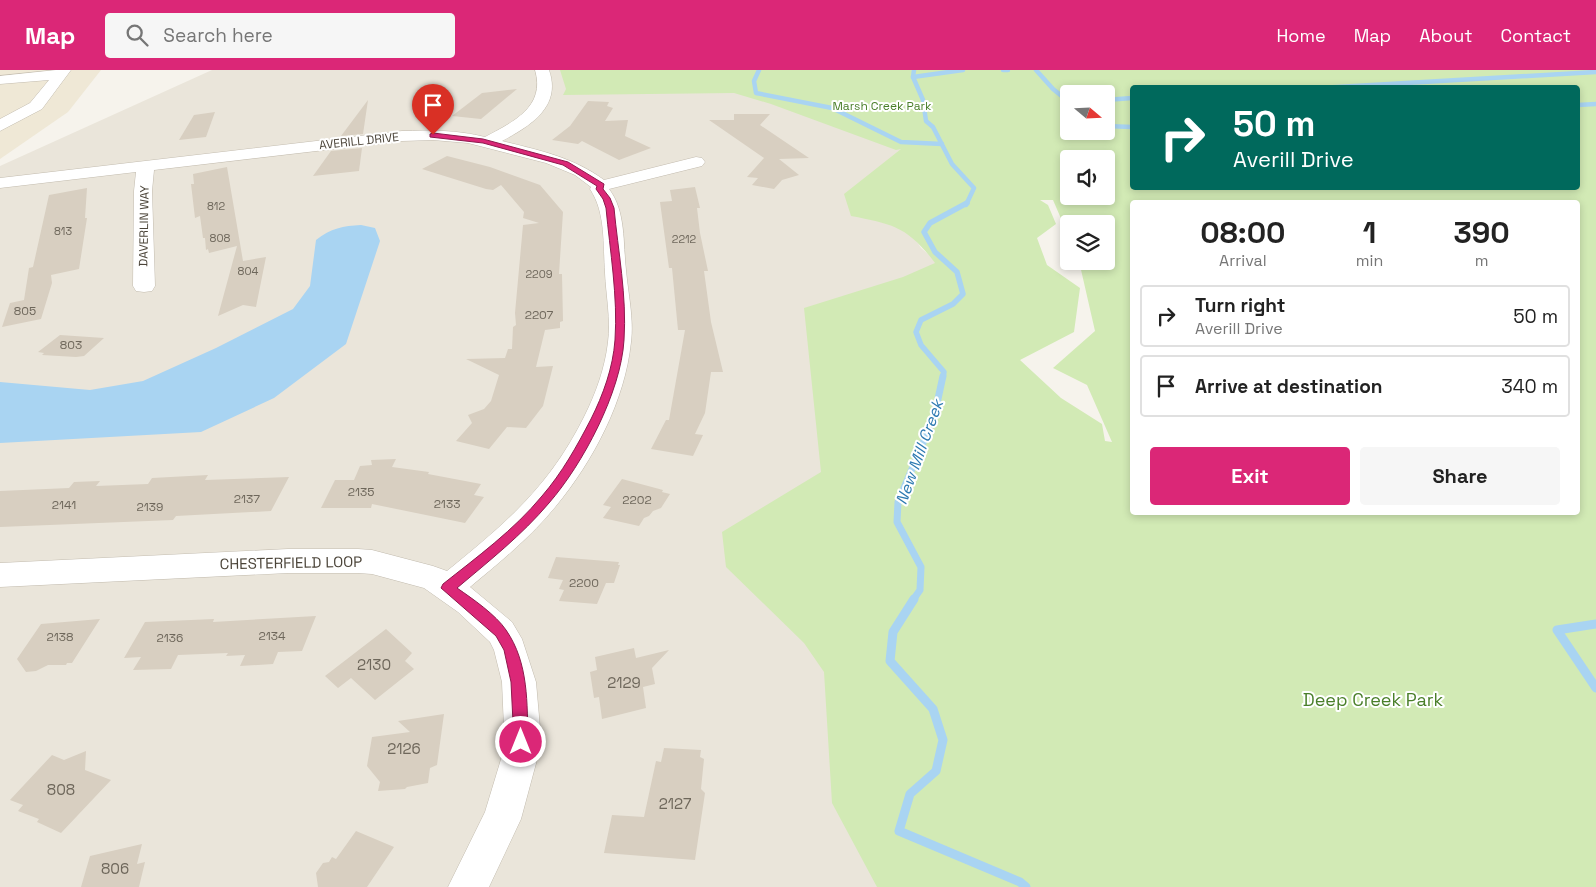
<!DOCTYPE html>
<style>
body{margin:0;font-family:"Space Grotesk",sans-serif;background:#f6f6f6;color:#222;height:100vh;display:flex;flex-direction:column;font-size:19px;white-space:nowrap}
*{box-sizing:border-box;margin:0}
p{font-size:16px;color:#767676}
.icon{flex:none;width:28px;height:28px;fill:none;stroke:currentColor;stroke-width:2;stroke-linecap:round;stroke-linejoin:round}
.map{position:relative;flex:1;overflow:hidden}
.panel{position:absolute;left:1130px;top:130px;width:450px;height:315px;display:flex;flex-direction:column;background:#fff;border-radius:5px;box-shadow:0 2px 8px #0003}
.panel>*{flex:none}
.hud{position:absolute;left:1130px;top:15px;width:450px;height:105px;border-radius:5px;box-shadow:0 2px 8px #0003;background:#00695c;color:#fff;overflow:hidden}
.needle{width:32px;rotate:109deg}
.fabs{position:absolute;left:1060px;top:15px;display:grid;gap:10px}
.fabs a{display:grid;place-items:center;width:55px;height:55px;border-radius:5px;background:#fff;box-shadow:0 2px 8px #0003;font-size:25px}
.pin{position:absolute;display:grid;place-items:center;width:42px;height:42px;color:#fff;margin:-51px -21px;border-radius:50% 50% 50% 0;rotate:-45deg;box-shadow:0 0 5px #0007}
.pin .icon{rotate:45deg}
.me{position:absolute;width:55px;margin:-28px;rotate:0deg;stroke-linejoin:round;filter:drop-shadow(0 0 4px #0008)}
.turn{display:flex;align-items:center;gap:18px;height:105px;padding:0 20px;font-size:22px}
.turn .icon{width:65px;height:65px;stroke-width:2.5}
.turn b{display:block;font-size:35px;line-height:42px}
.eta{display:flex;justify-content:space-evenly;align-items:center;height:85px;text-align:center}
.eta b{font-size:30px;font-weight:700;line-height:35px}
.cta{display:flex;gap:10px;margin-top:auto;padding:10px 20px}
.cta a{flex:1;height:58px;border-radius:5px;background:#db2777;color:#fff;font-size:20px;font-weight:700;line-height:58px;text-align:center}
.cta a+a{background:#f6f6f6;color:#222}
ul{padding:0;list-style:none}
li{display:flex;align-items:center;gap:15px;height:62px;margin:0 10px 8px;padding:0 10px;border:2px solid #e0e0e0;border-radius:5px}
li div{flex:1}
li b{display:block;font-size:19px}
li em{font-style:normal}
header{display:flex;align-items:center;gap:30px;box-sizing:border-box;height:70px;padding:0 25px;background:#db2777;color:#fff}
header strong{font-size:24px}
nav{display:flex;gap:28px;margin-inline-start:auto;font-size:18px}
.search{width:350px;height:45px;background:#f6f6f6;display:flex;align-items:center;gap:12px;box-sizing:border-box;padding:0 18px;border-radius:5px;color:#767676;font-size:19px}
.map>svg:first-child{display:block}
.residential{fill:#eae5da}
.education{fill:#efe8d6}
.green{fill:#d2eab5;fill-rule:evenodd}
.water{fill:#a9d4f2}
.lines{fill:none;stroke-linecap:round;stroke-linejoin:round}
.stream-far3{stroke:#a9d4f2;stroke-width:4.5}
.stream-far2{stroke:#a9d4f2;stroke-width:5.5}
.stream-far1{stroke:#a9d4f2;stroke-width:7}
.stream{stroke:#a9d4f2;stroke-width:9}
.building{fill:#d8cfc1}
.minor-casing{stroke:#c2bbae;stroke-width:1}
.minor{fill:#fff;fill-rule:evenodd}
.route{fill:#db2777;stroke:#8e194d}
.labels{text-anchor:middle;stroke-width:4;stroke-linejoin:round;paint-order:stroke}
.far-number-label{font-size:11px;fill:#6e675b}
.far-park-label{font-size:12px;fill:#4a7f2a;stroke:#fff}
.far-street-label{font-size:12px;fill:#4b4439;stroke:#fff}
.number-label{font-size:12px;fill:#6e675b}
.street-label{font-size:15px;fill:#4b4439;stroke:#fff}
.near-number-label{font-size:15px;fill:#6e675b}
.water-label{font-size:16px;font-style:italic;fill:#2e7ab2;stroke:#fff}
.near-park-label{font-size:18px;fill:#4a7f2a;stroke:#fff}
</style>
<header>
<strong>Map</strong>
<div class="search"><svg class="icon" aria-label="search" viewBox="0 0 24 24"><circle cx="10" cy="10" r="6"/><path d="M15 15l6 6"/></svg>Search here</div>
<nav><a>Home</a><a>Map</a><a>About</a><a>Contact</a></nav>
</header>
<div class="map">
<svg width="1596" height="817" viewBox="0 0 1596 817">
<rect width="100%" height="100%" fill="#f6f3ec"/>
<polygon class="residential" points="212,0 910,0 952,65 897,82 956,99 910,161 921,178 957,209 896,817 0,817 0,96"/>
<polygon class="education" points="0,0 101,0 68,42 0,89"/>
<path class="green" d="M560,0H1596V817H877L832,733L824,602L804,573L726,497L722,462L821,402L804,238L903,207L935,193C908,157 893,154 851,146L844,124L901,79L896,80L771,34L734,23L563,25L566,19ZM1132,18H1578V118H1132ZM1069,24H1106V61H1069ZM1069,89H1106V126H1069ZM1040,130H1053L1069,167V154H1106V191H1079L1095,261L1053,298L1087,315L1112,372L1105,371L1102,354L1061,328L1020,290L1074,262L1080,218L1047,195L1037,168L1056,154L1048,135ZM1132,132H1578V442H1132Z"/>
<path class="water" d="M361,155L375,158L380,171L346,274L274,328L201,362L0,373V312L90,320L143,311L216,278L293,239L310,216L316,170C331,158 343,156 361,155Z"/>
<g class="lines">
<g class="stream-far3">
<polyline points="759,0 754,11 756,23 832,38 901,72 942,74"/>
<polyline points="914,0 913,7 923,30 926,51 933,57 952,94 974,118 966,135"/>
<polyline points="1003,0 1008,0"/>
<polyline points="1036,0 1053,19 1069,32"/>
<polyline points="913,7 963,0"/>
<polyline points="1320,18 1596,2"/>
<polyline points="1106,30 1132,28"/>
<polyline points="1578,35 1596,34"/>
<polyline points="1106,56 1132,57"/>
</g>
<polyline class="stream-far2" points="943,307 944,302 921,275 916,262 921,250 953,234 963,224 957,202 935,182 924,162 930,153 967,133"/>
<polyline class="stream-far1" points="913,530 920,520 921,497 897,452 898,432 934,347 943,306"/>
<g class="stream">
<polyline points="914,529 893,562 890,591 933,639 943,670 936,701 910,724 899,761 1020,812 1026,817"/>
<polyline points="1596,554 1557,560 1596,618"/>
</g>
</g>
<g class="building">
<polygon points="517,19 481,49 452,46 482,23"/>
<polygon points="368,30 363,64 341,66"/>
<polygon points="588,31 609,32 607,36 613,38 605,51 628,50 625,66 651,78 619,90 582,71 578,74 552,70 570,56"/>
<polygon points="215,42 206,67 179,70 194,45"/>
<polygon points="734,44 770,44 760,55 809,88 779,89 799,105 782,110 774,119 752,115 758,108 747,107 764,88 709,50 734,50"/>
<polygon points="362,78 359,101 313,106 331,81"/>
<polygon points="447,86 490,97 540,115 563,142 559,204 562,204 563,251 560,252 560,258 545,260 536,297 553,296 543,336 526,358 507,357 489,379 456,371 472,353 468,345 484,339 491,331 499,305 466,289 505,288 508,279 512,279 513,257 516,255 515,243 523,155 539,153 523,148 524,142 501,115 493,120 486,119 422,99"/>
<polygon points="227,97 243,191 266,187 256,237 243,235 218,246 237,176 209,183 208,179 206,180 205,168 203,168 200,146 195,148 191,114 194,114 193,104"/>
<polygon points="695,117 700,138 697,138 700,163 708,201 704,201 711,252 723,302 711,302 705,343 695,364 703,365 693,386 651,379 666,350 669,350 685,260 678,260 672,198 669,198 660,132 672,131 670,120"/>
<polygon points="87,118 85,148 87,148 79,199 51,205 52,213 41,249 2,257 10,233 24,230 29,198 33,197 49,125"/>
<polygon points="60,265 104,268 84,286 76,287 42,285 44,283 38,282"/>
<polygon points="396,389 392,397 429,402 428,404 481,414 474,425 484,427 465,453 372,434 371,438 321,438 335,410 354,410 360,396 372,395 371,390"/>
<polygon points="208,405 205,410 289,407 271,441 176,446 173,450 0,457 0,421 69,418 74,412 100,411 96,416 148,414 152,408"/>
<polygon points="622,409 663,420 662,422 670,424 661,438 653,441 649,446 644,448 639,456 603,448 611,437 603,435"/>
<polygon points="556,487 619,492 618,495 620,495 614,513 606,513 597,534 559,531 564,520 559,519 563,510 548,508"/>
<polygon points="316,546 302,581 278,582 273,594 240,596 245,585 226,586 228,583 178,585 171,599 133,600 141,587 124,588 145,552 214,549 213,552"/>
<polygon points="100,549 72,593 67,593 66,595 48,595 36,601 26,602 17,589 41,554"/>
<polygon points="386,559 412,583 405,591 414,599 375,630 351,608 338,618 325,606"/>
<polygon points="634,578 636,588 669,580 652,598 655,614 643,617 646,638 602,649 599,627 594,628 590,602 597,600 595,587"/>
<polygon points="444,644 437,695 430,698 428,713 407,717 405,719 378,721 380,712 367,696 372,667 410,662 398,651"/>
<polygon points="664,678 701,680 700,687 704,689 701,719 705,723 695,790 604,783 612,745 644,747 656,691 661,692"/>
<polygon points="86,681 85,700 111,710 61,763 37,752 39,749 18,741 23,735 10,730 52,685 64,690"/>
<polygon points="356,761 394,777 367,817 318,817 316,803 323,793 329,792 332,787 336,789"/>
<polygon points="142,774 137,794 145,792 139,817 81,817 90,786"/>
</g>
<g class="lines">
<defs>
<g id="minor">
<polygon points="56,0 71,0 42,39 0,61 0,49 30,33 49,10 0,14 0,6"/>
<path d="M535,0H549C562,37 530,56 502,71C538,80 573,87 604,110L696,87L702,88L705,92L702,96L609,119C626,141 623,174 626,200C628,223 634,249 631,272C625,331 593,391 556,436C531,467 500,492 470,517L512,552L522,569L536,612L540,658L538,686L521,749L489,817H448L485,742L502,686L504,658L502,612L494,580L490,572L458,542L424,518L372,504L358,503H288L0,517V493L288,479H358L372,480L433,496L447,501C506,453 549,417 584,347C596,323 605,298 608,272C611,250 606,225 605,203C603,175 606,143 590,119L591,117L575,105L546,93L468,73L433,70L402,71L154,100L152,121L155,216L152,221L144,222L136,221L133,216L134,121L136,102L0,118V108L402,61C430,60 457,60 485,67C513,52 546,37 535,0Z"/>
</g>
</defs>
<use href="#minor" class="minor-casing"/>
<use href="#minor" class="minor"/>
</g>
<path class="route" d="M433,63L483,69L568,92L604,114L603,119L610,128L614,138C618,181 627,226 624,270C621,322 583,394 549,433C522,465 489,491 457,518C473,529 496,545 506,560C529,593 527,634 528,672L526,677L521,679L516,677L514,672L511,612L504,580L496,566L441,518L443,514C477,487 514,460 542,426C562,403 577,376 591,349C603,325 613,298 615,270C618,227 610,181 606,138L603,129L596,119L597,116L563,95L483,73L430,67V64Z"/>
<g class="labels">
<g class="far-number-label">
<text x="216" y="140">812</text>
<text x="63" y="165">813</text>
<text x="220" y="172">808</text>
<text x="684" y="173">2212</text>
<text x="248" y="205">804</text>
<text x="539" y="208">2209</text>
</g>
<g class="far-park-label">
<text x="882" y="40">Marsh Creek Park</text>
</g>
<g class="far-street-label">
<text transform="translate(359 71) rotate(-6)" y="4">AVERILL DRIVE</text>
<text transform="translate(144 156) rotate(-89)" y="4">DAVERLIN WAY</text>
</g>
<g class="number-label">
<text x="25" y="245">805</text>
<text x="539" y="249">2207</text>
<text x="71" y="279">803</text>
<text x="361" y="426">2135</text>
<text x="247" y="433">2137</text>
<text x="637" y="434">2202</text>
<text x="447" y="438">2133</text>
<text x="64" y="439">2141</text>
<text x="150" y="441">2139</text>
<text x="584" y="517">2200</text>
<text x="272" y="570">2134</text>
<text x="60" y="571">2138</text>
<text x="170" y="572">2136</text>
</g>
<g class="street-label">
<text transform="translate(291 493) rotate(-1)" y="5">CHESTERFIELD LOOP</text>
</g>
<g class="near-number-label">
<text x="374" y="600">2130</text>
<text x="624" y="618">2129</text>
<text x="404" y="684">2126</text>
<text x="61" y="725">808</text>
<text x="675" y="739">2127</text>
<text x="115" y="804">806</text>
</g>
<g class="water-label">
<text transform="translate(919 382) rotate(-70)" y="6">New Mill Creek</text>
</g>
<g class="near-park-label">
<text x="1373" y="636">Deep Creek Park</text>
</g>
</g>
</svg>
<div class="fabs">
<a><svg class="needle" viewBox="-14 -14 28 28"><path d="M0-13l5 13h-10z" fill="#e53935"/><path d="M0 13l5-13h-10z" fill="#767676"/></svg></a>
<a><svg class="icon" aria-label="sound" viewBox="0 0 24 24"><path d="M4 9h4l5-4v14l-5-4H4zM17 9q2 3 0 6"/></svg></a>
<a><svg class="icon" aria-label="layers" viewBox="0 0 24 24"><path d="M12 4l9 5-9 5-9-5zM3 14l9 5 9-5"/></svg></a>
</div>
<div class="pin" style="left:433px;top:65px;background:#d93025"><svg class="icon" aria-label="arrive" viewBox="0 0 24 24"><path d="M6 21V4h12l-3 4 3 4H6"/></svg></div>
<svg class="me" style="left:521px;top:672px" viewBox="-20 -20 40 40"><circle r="17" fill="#db2777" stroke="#fff" stroke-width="3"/><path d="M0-11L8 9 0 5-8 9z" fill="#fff"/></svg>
<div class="hud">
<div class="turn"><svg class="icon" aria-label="right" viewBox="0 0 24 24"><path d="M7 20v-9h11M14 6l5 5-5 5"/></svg><div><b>50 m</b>Averill Drive</div></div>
</div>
<section class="panel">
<div class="eta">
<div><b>08:00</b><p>Arrival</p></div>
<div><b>1</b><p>min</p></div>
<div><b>390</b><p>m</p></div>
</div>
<ul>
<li><svg class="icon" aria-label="right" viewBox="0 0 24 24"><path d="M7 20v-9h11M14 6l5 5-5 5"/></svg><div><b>Turn right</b><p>Averill Drive</p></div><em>50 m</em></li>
<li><svg class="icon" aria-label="arrive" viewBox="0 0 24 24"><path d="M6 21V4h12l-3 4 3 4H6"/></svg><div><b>Arrive at destination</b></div><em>340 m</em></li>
</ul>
<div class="cta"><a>Exit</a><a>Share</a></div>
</section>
</div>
